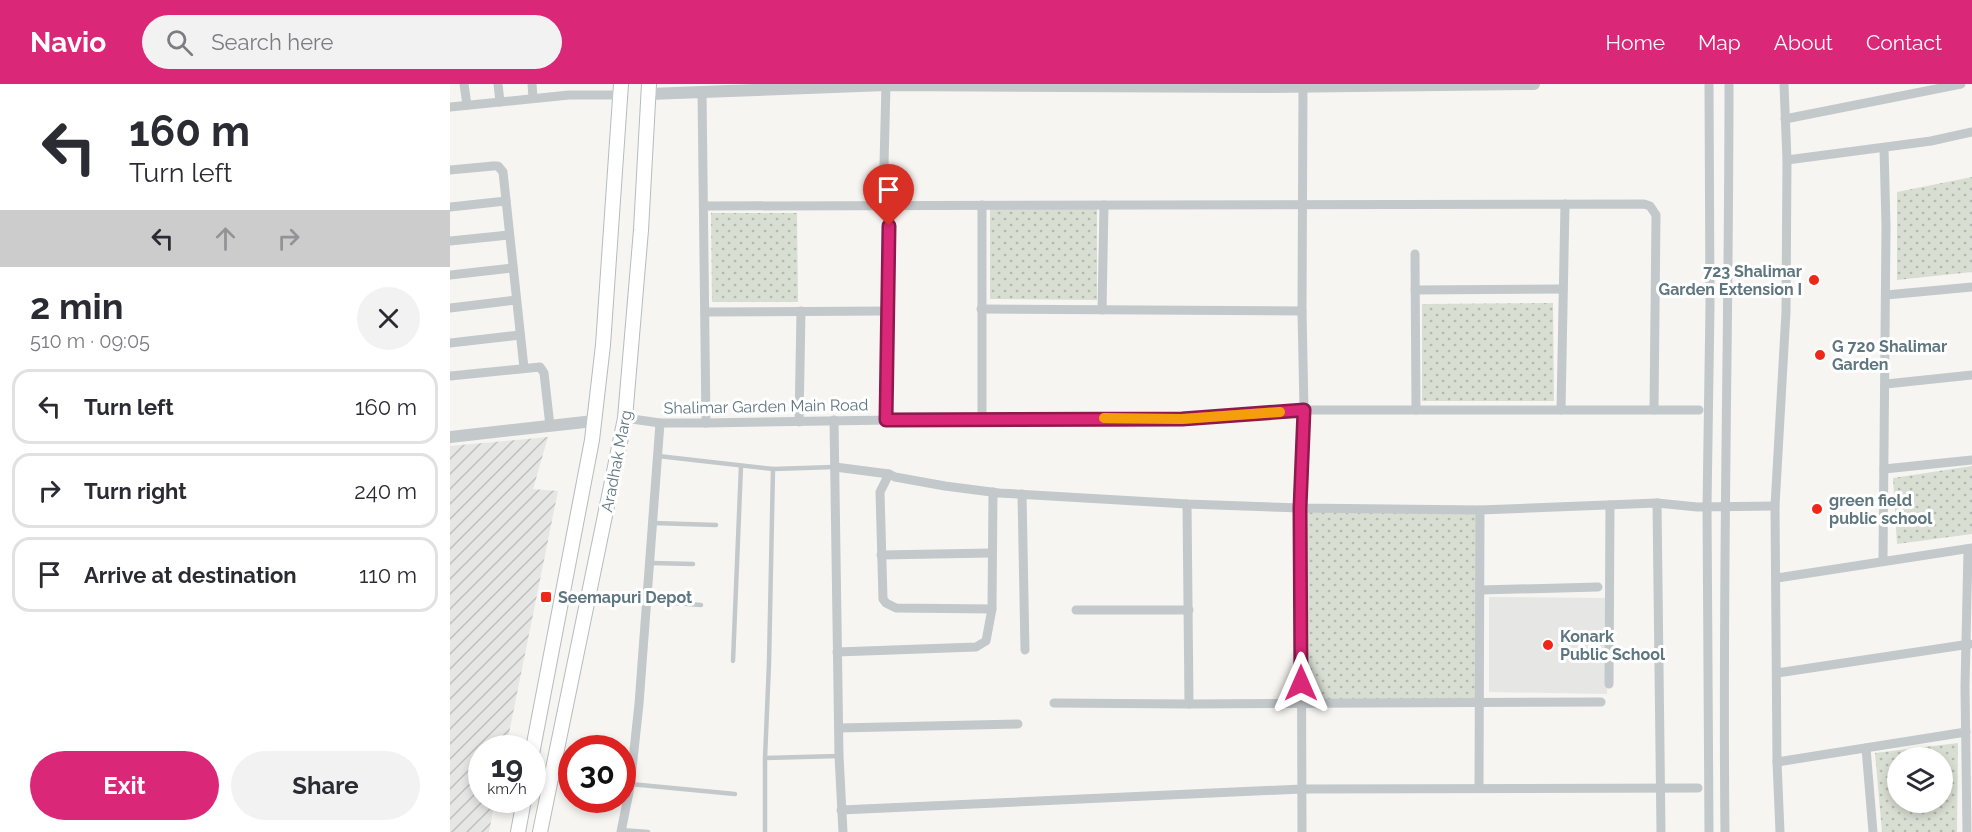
<!DOCTYPE html>
<meta charset="utf-8">
<style>
body{margin:0;font-family:Raleway,sans-serif;background:#f2f2f3;color:#2b2b33;height:100vh;display:flex;flex-direction:column;font-size:22px;white-space:nowrap}
*{box-sizing:border-box;margin:0}
p{font-size:20px;color:#7c7c81}
.icon{flex:none;width:33px;height:33px;fill:none;stroke:currentColor;stroke-width:2;stroke-linecap:round;stroke-linejoin:round}
.map{position:relative;flex:1;overflow:hidden}
.sheet{display:flex;flex-direction:column;background:#fff;width:450px}
.sheet>*{flex:none}
.banner{background:#fff;color:#2b2b33;overflow:hidden}
.tools{position:absolute;left:1437px;top:663px;display:grid;gap:12px}
.tools a{display:grid;place-items:center;width:66px;height:66px;border-radius:50%;background:#fff;box-shadow:0 3px 9px #0003;font-size:30px}
.speed{position:absolute;left:18px;top:651px;display:flex;gap:12px;font-size:30px;font-weight:700;text-align:center}
.speed>*{display:grid;place-content:center;width:78px;height:78px;border-radius:50%;background:#fff;box-shadow:0 3px 9px #0003;line-height:1}
.speed small{font-size:15px;font-weight:400}
.speed .limit{border:9px solid #d22;background:#fff;color:#111}
.pin{position:absolute;display:grid;place-items:center;width:51px;height:51px;color:#fff;margin:-62px -26px;border-radius:50% 50% 50% 0;rotate:-45deg;box-shadow:0 0 6px #0007}
.pin .icon{rotate:45deg}
.me{position:absolute;width:66px;margin:-33px;rotate:0deg;stroke-linejoin:round;filter:drop-shadow(0 0 4px #0008)}
.turn{display:flex;align-items:center;gap:21px;height:126px;padding:0 30px;font-size:27px}
.turn .icon{width:78px;height:78px;stroke-width:2.5}
.turn b{display:block;font-size:42px;line-height:51px}
.lanes{display:flex;align-items:center;height:57px;padding:0 30px;background:#0003;justify-content:center;gap:30px;direction:ltr}
.lanes .off{opacity:.35}
.round{display:grid;place-items:center;flex:none;width:63px;height:63px;border-radius:32px;background:#f2f2f3}
.headline{display:flex;align-items:center;justify-content:space-between;height:102px;padding:0 30px}
h1{font-size:36px;font-weight:700;line-height:45px}
.button{display:flex;gap:12px;margin-top:auto;padding:12px 30px}
.button a{flex:1;height:69px;border-radius:36px;background:#db2777;color:#fff;font-size:24px;font-weight:700;line-height:69px;text-align:center}
.button a+a{background:#f2f2f3;color:#2b2b33}
ul{padding:0;list-style:none}
li{display:flex;align-items:center;gap:18px;height:75px;margin:0 12px 9px;padding:0 18px;border:3px solid #e1e1e2;border-radius:18px}
li div{flex:1}
li b{display:block;font-size:22px}
li em{font-style:normal}
header{display:flex;align-items:center;gap:36px;box-sizing:border-box;height:84px;padding:0 30px;background:#db2777;color:#fff}
header strong{font-size:28px}
nav{display:flex;gap:33px;margin-inline-start:auto;font-size:21px}
.search{width:420px;height:54px;background:#f2f2f3;display:flex;align-items:center;gap:15px;box-sizing:border-box;padding:0 21px;border-radius:33px;color:#7c7c81;font-size:22px}
main{display:flex;flex:1;min-height:0}
.map>svg:first-child{display:block}
.built{fill:#e6e7e5}
.industrial{fill:url(#industrial-furrows)}
.park{fill:url(#park-dots);fill-rule:evenodd}
.lines{fill:none;stroke-linecap:round;stroke-linejoin:round}
.secondary-casing{stroke:#b5bcbf;stroke-width:16}
.service{stroke:#c3c8ca;stroke-width:4.5}
.minor{stroke:#c3c8ca;stroke-width:9}
.tertiary{stroke:#c3c8ca;stroke-width:12}
.secondary{stroke:#fff;stroke-width:14}
.route-casing{stroke:#8e194d;stroke-width:15}
.route{stroke:#db2777;stroke-width:10}
.slow{stroke:#f59e0b;stroke-width:10}
.poi-dot{fill:#ef2719;stroke:#fff;stroke-width:2}
.labels{text-anchor:middle;stroke-width:6;stroke-linejoin:round;paint-order:stroke}
.poi-label{font-size:16px;font-weight:bold;fill:#5e767f;stroke:#fff;text-anchor:start}
.street-label{font-size:16px;fill:#5e767f;stroke:#fff}
</style>
<header>
<strong>Navio</strong>
<div class="search"><svg class="icon" aria-label="search" viewBox="0 0 24 24"><circle cx="10" cy="10" r="6"/><path d="M15 15l6 6"/></svg>Search here</div>
<nav><a>Home</a><a>Map</a><a>About</a><a>Contact</a></nav>
</header>
<main>
<section class="sheet">
<div class="banner">
<div class="turn"><svg class="icon" aria-label="left" viewBox="0 0 24 24"><path d="M17 20v-9H6M10 6l-5 5 5 5"/></svg><div><b>160 m</b>Turn left</div></div>
<div class="lanes"><svg class="icon" aria-label="left" viewBox="0 0 24 24"><path d="M17 20v-9H6M10 6l-5 5 5 5"/></svg><svg class="icon off" aria-label="ahead" viewBox="0 0 24 24"><path d="M12 20V5M6 11l6-6 6 6"/></svg><svg class="icon off" aria-label="right" viewBox="0 0 24 24"><path d="M7 20v-9h11M14 6l5 5-5 5"/></svg></div>
</div>
<div class="headline"><div><h1>2 min</h1><p>510 m · 09:05</p></div><a class="round"><svg class="icon" aria-label="close" viewBox="0 0 24 24"><path d="M6 6l12 12M18 6L6 18"/></svg></a></div>
<ul>
<li><svg class="icon" aria-label="left" viewBox="0 0 24 24"><path d="M17 20v-9H6M10 6l-5 5 5 5"/></svg><div><b>Turn left</b></div><em>160 m</em></li>
<li><svg class="icon" aria-label="right" viewBox="0 0 24 24"><path d="M7 20v-9h11M14 6l5 5-5 5"/></svg><div><b>Turn right</b></div><em>240 m</em></li>
<li><svg class="icon" aria-label="arrive" viewBox="0 0 24 24"><path d="M6 21V4h12l-3 4 3 4H6"/></svg><div><b>Arrive at destination</b></div><em>110 m</em></li>
</ul>
<div class="button"><a>Exit</a><a>Share</a></div>
</section>
<div class="map">
<svg width="1522" height="748" viewBox="0 0 1522 748">
<defs>
<pattern id="industrial-furrows" width="10" height="10" patternUnits="userSpaceOnUse" patternTransform="scale(1.5)"><rect width="10" height="10" fill="#e6e7e5"/><path d="M-1 1l2-2M0 10L10 0M9 11l2-2" fill="none" stroke="#bec0bf"/></pattern>
<pattern id="park-dots" width="8" height="8" patternUnits="userSpaceOnUse" patternTransform="scale(1.5)"><rect width="8" height="8" fill="#d8ded2"/><path d="M2 2h.1M6 6h.1" fill="none" stroke="#b2b9b0" stroke-width="1.8" stroke-linecap="round"/></pattern>
</defs>
<rect width="100%" height="100%" fill="#f6f5f2"/>
<polygon class="built" points="1039,513 1156,514 1157,610 1039,608"/>
<polygon class="industrial" points="98,353 83,405 108,407 56,664 32,664 32,716 45,716 39,748 0,748 0,362"/>
<g class="park">
<polygon points="1522,93 1522,188 1447,196 1447,108"/>
<polygon points="540,124 647,125 647,216 540,215"/>
<polygon points="261,129 347,129 348,218 262,218"/>
<polygon points="1103,219 1104,317 972,317 972,220"/>
<polygon points="1522,382 1522,450 1447,460 1443,394"/>
<polygon points="851,424 1030,426 1029,619 851,620"/>
<path d="M1508,659L1507,748H1432L1425,669ZM1448,674H1492V718H1448Z"/>
</g>
<g class="lines">
<defs>
<g id="secondary">
<polyline points="82,670 142,356 153,261 171,0"/>
<polyline points="68,748 74,716"/>
<polyline points="90,748 175,334 191,146 199,0"/>
</g>
</defs>
<use href="#secondary" class="secondary-casing"/>
<g class="service">
<polyline points="208,372 323,385 384,383"/>
<polyline points="203,439 266,441"/>
<polyline points="201,479 243,480"/>
<polyline points="198,517 251,521"/>
<polyline points="283,577 291,382"/>
<polyline points="315,674 389,672"/>
<polyline points="180,700 285,710"/>
<polyline points="171,746 198,748"/>
<polyline points="315,748 315,674 319,579 323,385"/>
</g>
<g class="minor">
<polyline points="14,0 17,21"/>
<polyline points="48,0 50,18"/>
<polyline points="82,0 83,14"/>
<polyline points="1259,0 1260,221 1257,423 1259,748"/>
<polyline points="252,8 256,339"/>
<polyline points="0,23 119,11 171,11"/>
<polyline points="1335,35 1511,0"/>
<polyline points="1337,76 1481,57 1522,48"/>
<polyline points="0,86 43,82 48,82 53,88 74,284"/>
<polyline points="433,121 436,0"/>
<polyline points="254,122 1194,120 1200,122 1206,131 1204,326"/>
<polyline points="0,123 56,117"/>
<polyline points="0,157 59,151"/>
<polyline points="965,170 966,326"/>
<polyline points="0,191 63,184"/>
<polyline points="965,206 1113,205"/>
<polyline points="1436,211 1522,203"/>
<polyline points="0,224 66,216"/>
<polyline points="531,225 852,227"/>
<polyline points="652,226 654,121"/>
<polyline points="255,228 438,227"/>
<polyline points="0,259 70,251"/>
<polyline points="0,292 90,283 94,289 100,342"/>
<polyline points="1436,300 1522,291"/>
<polyline points="1111,326 1115,120"/>
<polyline points="175,334 210,339 256,339 574,334 732,335 854,326 1249,326"/>
<polyline points="532,335 532,121"/>
<polyline points="384,336 389,672 393,748"/>
<polyline points="436,336 440,121"/>
<polyline points="349,338 351,227"/>
<polyline points="385,383 439,390 445,393 495,402 549,409 737,420 851,424 1030,426 1207,419 1247,423 1325,422"/>
<polyline points="1434,385 1522,376"/>
<polyline points="439,390 430,408 433,515 436,519 446,524 542,525"/>
<polyline points="572,410 575,566"/>
<polyline points="1207,419 1211,748"/>
<polyline points="737,420 739,620"/>
<polyline points="431,471 541,469"/>
<polyline points="1433,477 1436,142 1434,64"/>
<polyline points="1327,494 1522,464"/>
<polyline points="1030,506 1148,503"/>
<polyline points="626,526 739,526"/>
<polyline points="387,568 526,563 536,557 542,525 543,408"/>
<polyline points="1327,589 1520,560"/>
<polyline points="1159,600 1160,421"/>
<polyline points="604,619 739,620 1151,618"/>
<polyline points="389,644 568,640"/>
<polyline points="1416,664 1423,748"/>
<polyline points="1327,678 1516,648"/>
<polyline points="1029,704 1030,426"/>
<polyline points="391,726 852,705 1248,704"/>
<polyline points="171,748 180,703 189,620 210,339"/>
<polyline points="852,748 851,424 854,326 852,227 853,2"/>
<path d="M1275,748C1272,499 1279,249 1279,0"/>
<polyline points="1330,748 1327,678 1325,422 1336,228 1337,76 1334,0"/>
<polyline points="1517,748 1515,603 1518,465"/>
</g>
<g class="tertiary">
<polyline points="199,10 436,1 811,3 1084,0"/>
<polyline points="0,353 144,337"/>
</g>
<use href="#secondary" class="secondary"/>
</g>
<g class="lines">
<defs>
<polyline id="route" points="439,142 436,336 732,335 854,326 850,424 851,599"/>
</defs>
<use href="#route" class="route-casing"/>
<use href="#route" class="route"/>
<polyline class="slow" points="654,334 732,335 830,328"/>
</g>
<g class="poi-dot">
<circle cx="1364" cy="196" r="6"/>
<circle cx="1370" cy="271" r="6"/>
<circle cx="1367" cy="425" r="6"/>
<rect x="90" y="507" width="12" height="12" rx="3"/>
<circle cx="1098" cy="561" r="6"/>
</g>
<g class="labels">
<g class="poi-label">
<text x="1352" y="193" text-anchor="end">723 Shalimar<tspan x="1352" dy="18">Garden Extension I</tspan></text>
<text x="1382" y="268">G 720 Shalimar<tspan x="1382" dy="18">Garden</tspan></text>
<text x="1379" y="422">green field<tspan x="1379" dy="18">public school</tspan></text>
<text x="108" y="519">Seemapuri Depot</text>
<text x="1110" y="558">Konark<tspan x="1110" dy="18">Public School</tspan></text>
</g>
<g class="street-label">
<text transform="translate(316 322) rotate(-1)" y="6">Shalimar Garden Main Road</text>
<text transform="translate(166 377) rotate(-79)" y="6">Aradhak Marg</text>
</g>
</g>
</svg>
<div class="tools">
<a><svg class="icon" aria-label="layers" viewBox="0 0 24 24"><path d="M12 4l9 5-9 5-9-5zM3 14l9 5 9-5"/></svg></a>
</div>
<div class="speed"><div>19<small>km/h</small></div><div class="limit">30</div></div>
<div class="pin" style="left:439px;top:142px;background:#d93025"><svg class="icon" aria-label="arrive" viewBox="0 0 24 24"><path d="M6 21V4h12l-3 4 3 4H6"/></svg></div>
<svg class="me" style="left:851px;top:599px" viewBox="-20 -20 40 40"><path d="M0-17L14 15 0 8-14 15z" fill="#db2777" stroke="#fff" stroke-width="4"/></svg>
</div>
</main>
